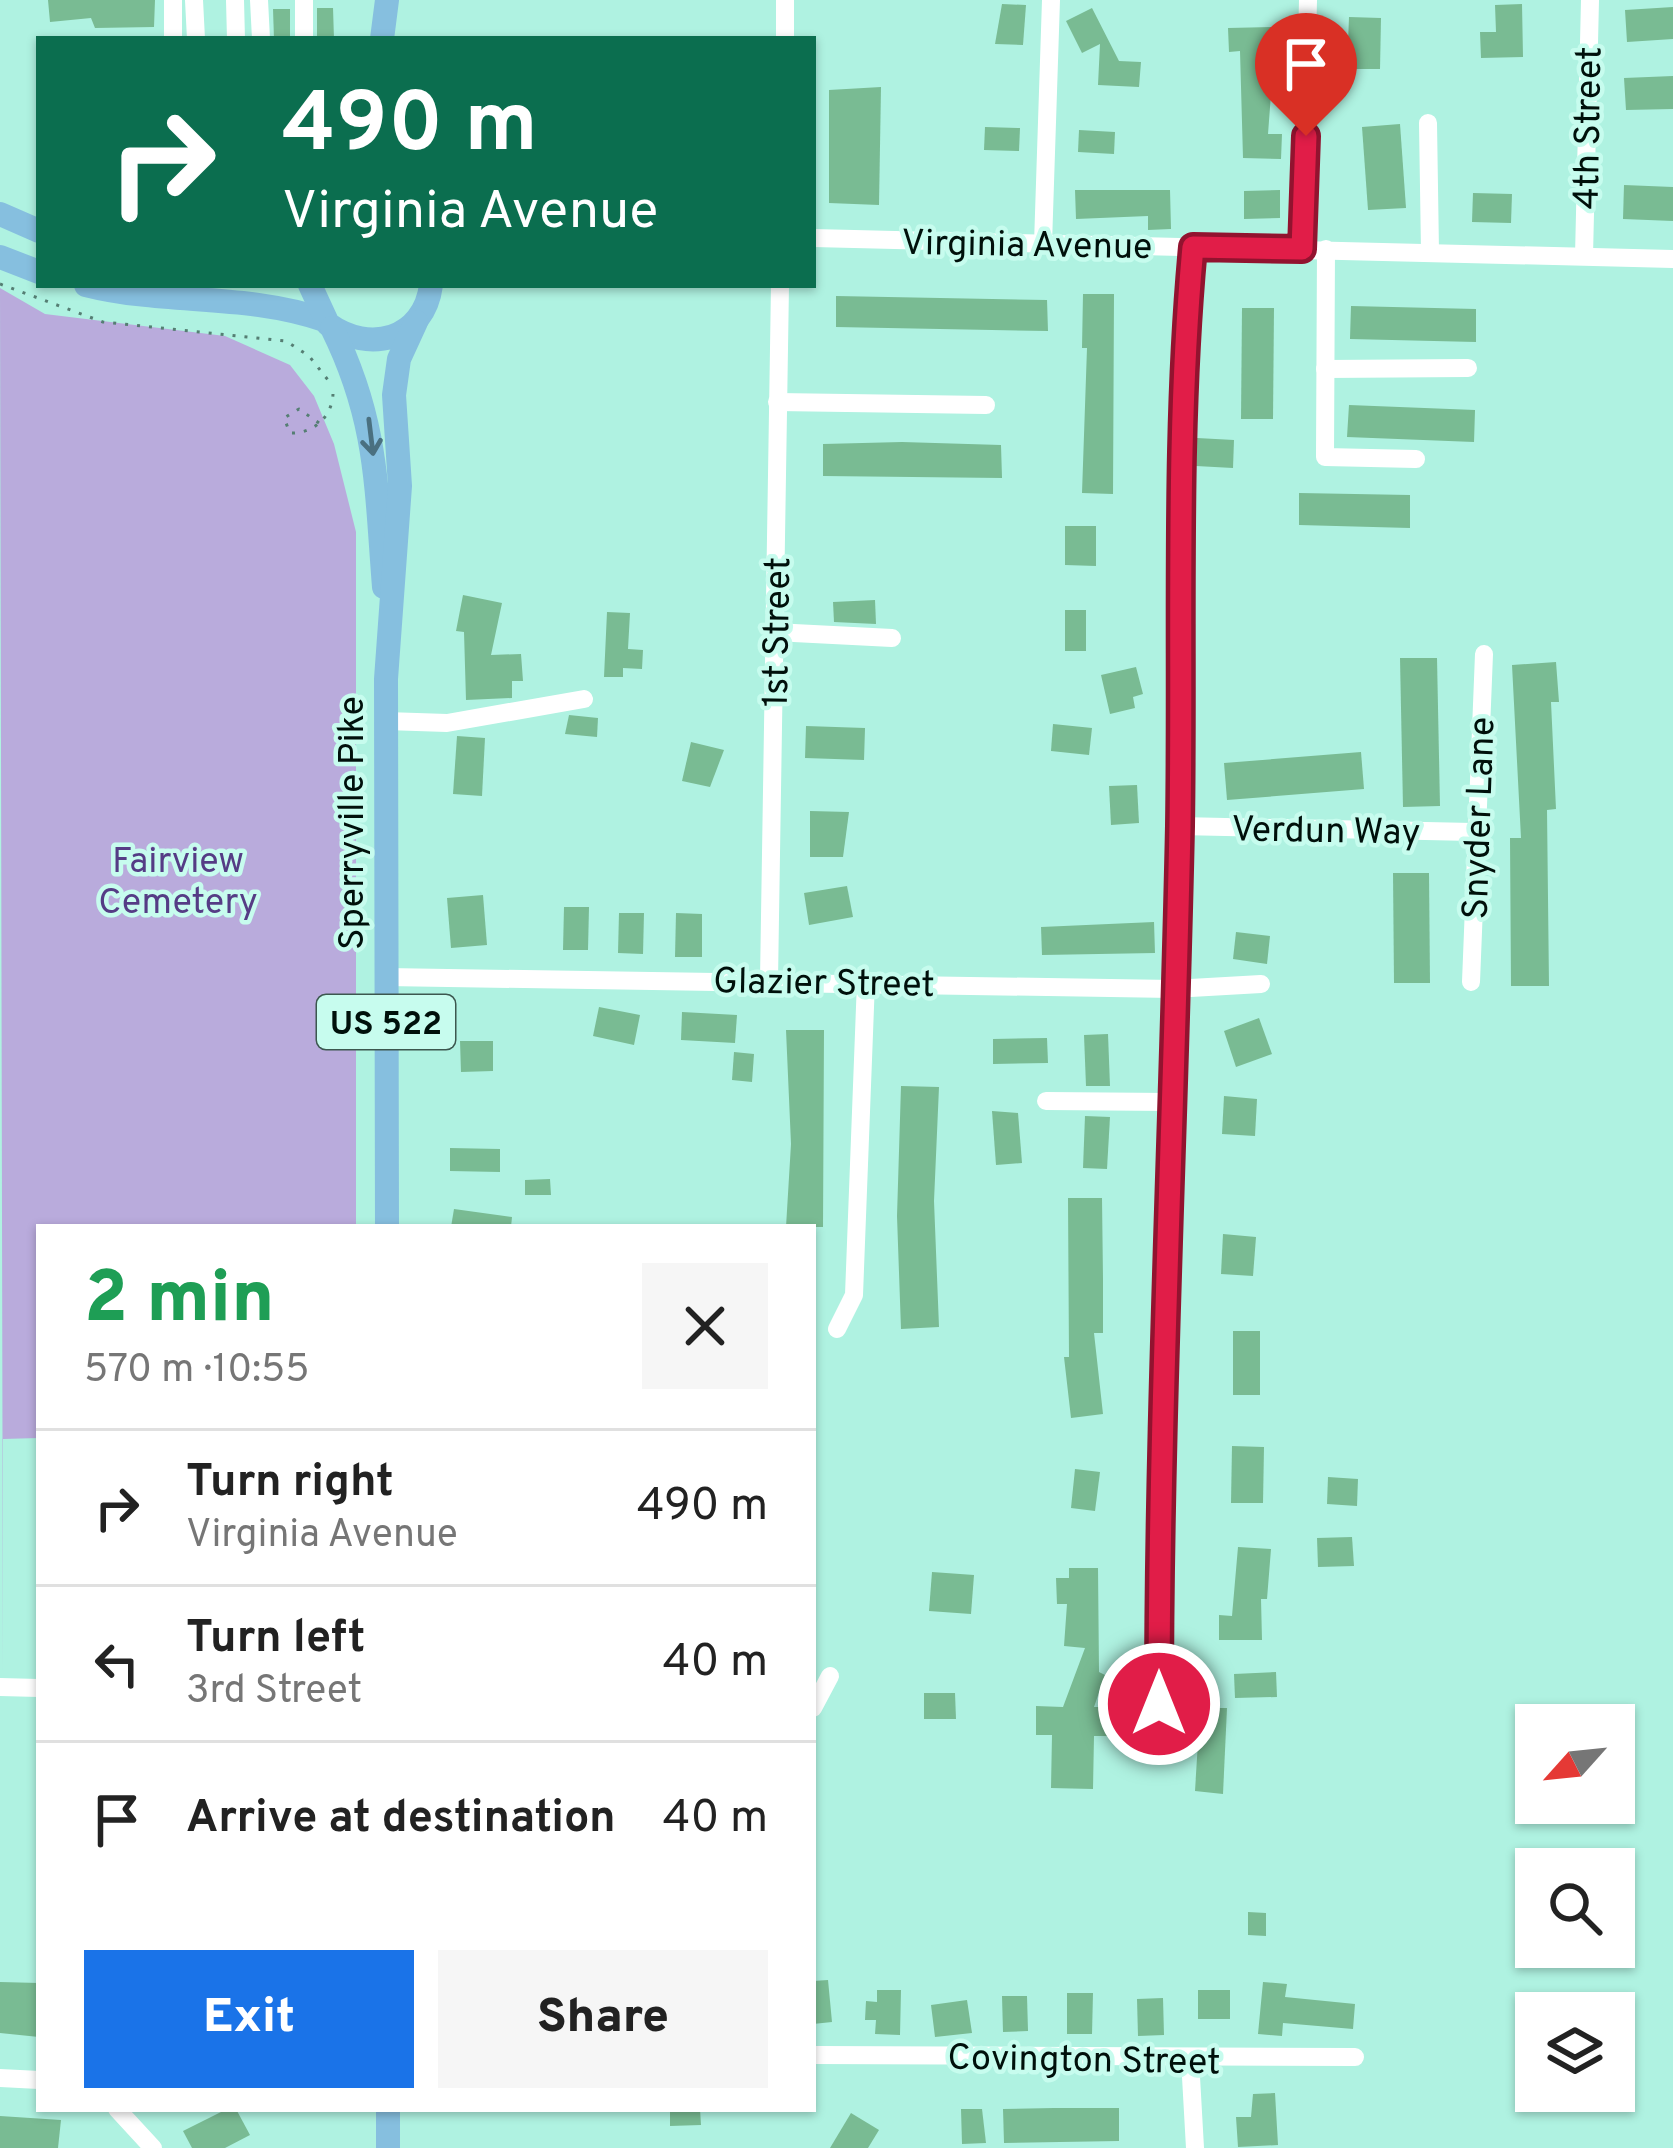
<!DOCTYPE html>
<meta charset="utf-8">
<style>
body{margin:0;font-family:Overpass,sans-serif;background:#f6f6f6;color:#222;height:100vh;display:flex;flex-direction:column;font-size:45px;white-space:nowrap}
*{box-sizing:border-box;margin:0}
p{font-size:39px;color:#767676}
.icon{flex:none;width:66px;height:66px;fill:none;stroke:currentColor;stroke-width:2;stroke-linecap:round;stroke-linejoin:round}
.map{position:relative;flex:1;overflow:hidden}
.details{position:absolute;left:36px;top:1224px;width:780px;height:888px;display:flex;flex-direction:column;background:#fff;border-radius:0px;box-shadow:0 3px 9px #0004}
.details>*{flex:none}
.top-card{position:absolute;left:36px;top:36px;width:780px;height:252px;border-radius:0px;box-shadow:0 3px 9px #0004;background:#0b6e4f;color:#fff;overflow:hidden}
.needle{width:78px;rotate:243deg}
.fabs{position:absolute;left:1515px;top:1704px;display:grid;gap:24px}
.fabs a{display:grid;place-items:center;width:120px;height:120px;border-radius:0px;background:#fff;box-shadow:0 3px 9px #0004;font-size:60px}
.pin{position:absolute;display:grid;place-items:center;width:102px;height:102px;color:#fff;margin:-123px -51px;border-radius:50% 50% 50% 0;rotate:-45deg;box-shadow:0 0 12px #0007}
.pin .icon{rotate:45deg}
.me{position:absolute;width:132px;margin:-66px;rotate:0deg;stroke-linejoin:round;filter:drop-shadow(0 0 9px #0008)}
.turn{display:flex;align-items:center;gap:42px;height:252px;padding:0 48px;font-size:54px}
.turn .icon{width:156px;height:156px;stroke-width:2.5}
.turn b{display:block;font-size:84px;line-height:102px}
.round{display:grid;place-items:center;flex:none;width:126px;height:126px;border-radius:0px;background:#f6f6f6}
.summary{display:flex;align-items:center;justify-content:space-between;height:204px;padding:0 48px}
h1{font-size:72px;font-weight:800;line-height:90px;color:#1e9e55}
.action{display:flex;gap:24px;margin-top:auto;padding:24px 48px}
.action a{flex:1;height:138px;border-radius:0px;background:#1a73e8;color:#fff;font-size:48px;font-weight:800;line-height:138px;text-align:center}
.action a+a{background:#f6f6f6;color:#222}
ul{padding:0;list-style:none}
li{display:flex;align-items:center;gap:36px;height:156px;padding:0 48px;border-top:3px solid #e0e0e0}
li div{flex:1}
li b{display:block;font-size:45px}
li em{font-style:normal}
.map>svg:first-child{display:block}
.green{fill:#b9abdc}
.building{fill:#79bb93}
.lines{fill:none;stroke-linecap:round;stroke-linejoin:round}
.path{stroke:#557e73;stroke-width:3;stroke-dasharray:3 9;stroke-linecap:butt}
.minor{stroke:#fff;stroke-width:18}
.major{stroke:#86bfdf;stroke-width:24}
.oneway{stroke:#4a7080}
.route-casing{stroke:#92132f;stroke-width:30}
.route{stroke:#e11d48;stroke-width:21}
.labels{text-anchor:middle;stroke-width:9;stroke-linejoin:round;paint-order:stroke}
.shield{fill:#c7fcee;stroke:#3c574f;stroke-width:3}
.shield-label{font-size:33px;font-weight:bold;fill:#00100b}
.street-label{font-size:36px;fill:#00100b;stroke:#c7fcee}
.park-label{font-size:36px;fill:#553c85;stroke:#c7fcee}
</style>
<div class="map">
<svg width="1673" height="2148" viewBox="0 0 1673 2148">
<rect width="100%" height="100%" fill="#aff2e1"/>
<polygon class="green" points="0,288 45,314 225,336 290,365 314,396 334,444 356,532 356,1227 39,1227 39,1438 2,1439 3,1676"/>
<g class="building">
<polygon points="48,0 155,0 154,27 95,28 91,18 50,22"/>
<polygon points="1002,4 1026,5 1023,45 995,44"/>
<polygon points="1522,4 1523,57 1481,58 1480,32 1496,32 1495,5"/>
<polygon points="1673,7 1673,39 1627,42 1625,10"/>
<polygon points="317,8 333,8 334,39 317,39"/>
<polygon points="1092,8 1119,61 1141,62 1139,87 1098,85 1100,44 1082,53 1066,21"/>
<polygon points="273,9 290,9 290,39 274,39"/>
<polygon points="1349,17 1381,18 1380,69 1347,69"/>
<polygon points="1276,27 1268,134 1282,134 1281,159 1243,158 1240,51 1229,52 1228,28"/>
<polygon points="1673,76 1673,109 1626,110 1624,78"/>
<polygon points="881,87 879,205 829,203 829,90"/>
<polygon points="1400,124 1406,208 1368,210 1362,127"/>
<polygon points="985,127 1020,128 1019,151 984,150"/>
<polygon points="1079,130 1115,132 1114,154 1078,152"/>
<polygon points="1624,185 1673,187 1673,221 1623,219"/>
<polygon points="1075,190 1170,190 1171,229 1148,230 1148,216 1076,219"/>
<polygon points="1280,190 1280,218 1244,219 1244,191"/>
<polygon points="1473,193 1512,194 1511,223 1472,222"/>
<polygon points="1083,294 1114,294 1113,494 1082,493 1087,348 1082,348"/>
<polygon points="836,296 1047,300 1048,331 836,327"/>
<polygon points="1351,306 1476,309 1476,342 1350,339"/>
<polygon points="1242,308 1274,308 1273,419 1241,419"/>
<polygon points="1349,405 1475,410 1474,442 1347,437"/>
<polygon points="1197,438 1234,440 1233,468 1196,466"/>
<polygon points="902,442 1001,445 1002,478 823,476 823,444"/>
<polygon points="1299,493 1410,495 1410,528 1299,525"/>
<polygon points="1065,526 1096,526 1096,566 1065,565"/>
<polygon points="463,595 502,603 491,655 521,654 523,681 512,681 512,698 466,700 464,632 456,631"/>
<polygon points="875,600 876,624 834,622 833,602"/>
<rect x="1065" y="610" width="21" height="41"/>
<polygon points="607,612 630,613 628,649 643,650 642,669 623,668 623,677 604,677"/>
<polygon points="1400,658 1437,658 1440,806 1403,807"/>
<polygon points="1556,662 1559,702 1551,702 1556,809 1547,810 1549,986 1511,986 1510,838 1521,838 1512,665"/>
<polygon points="1136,667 1143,694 1133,697 1135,708 1110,714 1101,675"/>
<polygon points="569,715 598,718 597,737 565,734"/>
<polygon points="1053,724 1092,728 1089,755 1051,751"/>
<polygon points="806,726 865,728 864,760 805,758"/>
<polygon points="457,736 485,738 482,796 453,794"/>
<polygon points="691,742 724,750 710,787 682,781"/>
<polygon points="1361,752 1364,789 1227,800 1224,763"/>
<polygon points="1137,785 1139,823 1111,825 1109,786"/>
<polygon points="810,811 849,812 843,857 810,857"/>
<polygon points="1393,873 1429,873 1430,983 1394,983"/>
<polygon points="847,886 853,917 809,925 804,893"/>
<polygon points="483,895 487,945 451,948 447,898"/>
<polygon points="564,907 589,907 588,950 563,950"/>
<polygon points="619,913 644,913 643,954 618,953"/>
<polygon points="676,913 702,914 702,957 675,957"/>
<polygon points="1154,922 1155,953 1042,955 1041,927"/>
<polygon points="1236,932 1270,936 1267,964 1233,959"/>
<polygon points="599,1007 640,1015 634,1045 593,1036"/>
<polygon points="682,1012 737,1015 735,1043 681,1040"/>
<polygon points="1259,1018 1272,1054 1236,1067 1224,1031"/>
<polygon points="786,1030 824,1030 823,1227 786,1227 791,1144"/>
<polygon points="1108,1034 1110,1086 1086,1086 1084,1035"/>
<polygon points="1047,1038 1048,1063 993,1064 993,1039"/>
<polygon points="460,1041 493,1041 493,1071 461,1072"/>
<polygon points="734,1052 754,1054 752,1082 732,1080"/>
<polygon points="901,1086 939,1087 934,1201 939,1327 901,1329 897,1216"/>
<polygon points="1224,1096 1257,1099 1255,1136 1222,1134"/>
<polygon points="992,1111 1018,1113 1022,1163 996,1165"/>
<polygon points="1085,1116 1110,1117 1107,1169 1083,1168"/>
<polygon points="450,1148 500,1149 500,1172 450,1171"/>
<polygon points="550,1179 551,1195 525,1195 525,1180"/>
<polygon points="1068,1198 1102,1198 1103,1279 1103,1333 1094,1333 1103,1414 1071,1418 1064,1357 1069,1357"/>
<polygon points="454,1209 512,1217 511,1227 451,1227"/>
<polygon points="1223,1234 1256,1237 1253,1276 1221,1274"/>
<rect x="1233" y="1331" width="27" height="64"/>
<polygon points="1232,1446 1264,1447 1263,1503 1231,1503"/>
<polygon points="1075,1469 1100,1472 1095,1511 1071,1508"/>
<polygon points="1328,1477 1358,1479 1357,1506 1327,1504"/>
<polygon points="1352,1537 1354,1566 1318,1567 1317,1538"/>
<polygon points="1238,1547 1271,1549 1267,1599 1261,1599 1262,1640 1219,1640 1219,1615 1232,1616"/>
<polygon points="1069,1568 1098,1568 1099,1672 1105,1675 1094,1707 1107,1707 1107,1736 1094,1736 1093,1789 1051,1788 1052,1735 1036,1735 1036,1706 1063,1707 1085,1648 1064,1646 1067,1604 1057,1604 1056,1578 1069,1578"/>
<polygon points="932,1572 974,1575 971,1614 929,1611"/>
<polygon points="1276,1672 1277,1697 1235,1698 1234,1674"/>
<polygon points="924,1693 955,1693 956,1719 924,1719"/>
<polygon points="1200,1708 1227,1708 1223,1794 1195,1791"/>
<polygon points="1248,1912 1266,1913 1266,1936 1248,1935"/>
<polygon points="828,1980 832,2022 813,2024 813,1981"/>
<polygon points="0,1982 39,1983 39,2037 0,2033"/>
<polygon points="1263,1982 1287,1984 1285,1997 1355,2004 1353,2029 1283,2023 1282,2036 1258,2034"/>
<polygon points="877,1990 901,1990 900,2035 875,2034 876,2020 865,2020 866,2001 877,2002"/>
<rect x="1198" y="1990" width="32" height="29"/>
<polygon points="1067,1993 1093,1993 1092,2034 1067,2034"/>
<polygon points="1002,1996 1027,1996 1028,2031 1003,2032"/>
<polygon points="1163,1998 1164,2035 1138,2036 1137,1999"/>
<polygon points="967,2000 972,2033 935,2037 931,2005"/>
<polygon points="1275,2093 1278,2145 1238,2147 1236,2117 1251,2117 1253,2094"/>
<polygon points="1054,2108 1119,2108 1119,2141 1004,2143 1003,2109"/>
<polygon points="227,2109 236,2109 250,2135 225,2148 192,2148 183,2131"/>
<polygon points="670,2109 700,2109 701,2125 670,2126"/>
<polygon points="961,2109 982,2109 986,2143 962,2144"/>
<polygon points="851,2113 879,2130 868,2148 830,2148"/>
<polygon points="0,2116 61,2120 58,2148 0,2148"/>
</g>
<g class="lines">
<g class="path">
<polyline points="0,284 103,322 286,341 309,356 328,380"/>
<path d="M319,423L299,409L284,418L290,433C313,434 332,417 333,394"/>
</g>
<g class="minor">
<polyline points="173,0 173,39"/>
<polyline points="194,0 196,39"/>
<polyline points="235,0 236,39"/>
<polyline points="259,0 261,39"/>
<polyline points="304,0 304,39"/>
<polyline points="785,0 785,39"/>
<polyline points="1428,123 1430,252"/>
<polyline points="813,238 1673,259"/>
<polyline points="1043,244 1051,0"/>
<polyline points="1302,249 1308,0"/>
<polyline points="1326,249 1325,457 1416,459"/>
<polyline points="1584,256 1590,0"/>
<polyline points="1325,369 1468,368"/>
<polyline points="777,402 986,405"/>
<polyline points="774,632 892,638"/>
<polyline points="386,721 447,723 584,699"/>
<polyline points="1179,826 1473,832"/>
<polyline points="386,977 1173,989 1261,984"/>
<polyline points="769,980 780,285"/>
<polyline points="1471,982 1484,654"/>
<polyline points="1046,1101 1169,1102"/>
<polyline points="837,1329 854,1295 866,981"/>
<polyline points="0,1687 39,1688"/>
<polyline points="813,1708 830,1676"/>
<path d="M1159,1751C1158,1442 1173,1135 1179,826C1184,633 1175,440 1193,247"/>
<polyline points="813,2055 1355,2057"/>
<polyline points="1190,2059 1195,2148"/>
<polyline points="0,2078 39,2080"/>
<polyline points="117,2109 153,2148"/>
</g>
<g class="major">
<polyline points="382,39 387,0"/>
<polyline points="0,214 39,231"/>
<polyline points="0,257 39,272"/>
<path d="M86,285C165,305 247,293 324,320"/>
<path d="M310,285L328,324C369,354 424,340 431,285"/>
<path d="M332,328C378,421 376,487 384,587"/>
<polyline points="387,1227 386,679 400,486 394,395 399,359 416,322"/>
<polyline points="388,2148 388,2109"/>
</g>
</g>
<defs><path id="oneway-shaft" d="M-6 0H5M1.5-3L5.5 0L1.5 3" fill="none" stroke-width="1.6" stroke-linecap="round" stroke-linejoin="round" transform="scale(3)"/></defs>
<use class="oneway" href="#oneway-shaft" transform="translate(371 437) rotate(83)"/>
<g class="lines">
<defs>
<path id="route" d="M1159,1704C1159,1411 1174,1119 1180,826C1183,632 1175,439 1193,247L1302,249L1306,136"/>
</defs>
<use href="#route" class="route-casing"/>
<use href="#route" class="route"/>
</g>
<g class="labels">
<rect class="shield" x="317" y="995" width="138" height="54" rx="9"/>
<g class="shield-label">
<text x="386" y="1034">US 522</text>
</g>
<g class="street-label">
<text transform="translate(1586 128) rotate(-89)" y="13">4th Street</text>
<text transform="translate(1027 243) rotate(1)" y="13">Virginia Avenue</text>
<text transform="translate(775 632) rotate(-89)" y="13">1st Street</text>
<text transform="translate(1477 818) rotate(-88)" y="13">Snyder Lane</text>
<text transform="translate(350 823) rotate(-90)" y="13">Sperryville Pike</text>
<text transform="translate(1326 829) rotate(1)" y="13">Verdun Way</text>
<text transform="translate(824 981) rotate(1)" y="13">Glazier Street</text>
<text transform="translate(1084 2058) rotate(1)" y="13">Covington Street</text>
</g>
<g class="park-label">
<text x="178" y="872">Fairview<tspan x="178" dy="41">Cemetery</tspan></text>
</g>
</g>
</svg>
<div class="fabs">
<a><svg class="needle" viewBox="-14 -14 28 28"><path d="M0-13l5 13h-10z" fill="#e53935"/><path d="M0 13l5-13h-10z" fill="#767676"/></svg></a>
<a><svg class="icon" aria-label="search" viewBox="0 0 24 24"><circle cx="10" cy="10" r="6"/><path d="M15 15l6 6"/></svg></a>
<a><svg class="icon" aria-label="layers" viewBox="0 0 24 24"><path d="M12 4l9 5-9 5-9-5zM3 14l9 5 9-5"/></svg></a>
</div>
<div class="pin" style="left:1306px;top:136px;background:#d93025"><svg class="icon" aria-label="arrive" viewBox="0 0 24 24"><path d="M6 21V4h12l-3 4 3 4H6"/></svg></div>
<svg class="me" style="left:1159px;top:1704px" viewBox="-20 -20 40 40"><circle r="17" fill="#e11d48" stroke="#fff" stroke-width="3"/><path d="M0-11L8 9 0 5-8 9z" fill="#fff"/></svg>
<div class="top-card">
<div class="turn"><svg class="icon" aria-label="right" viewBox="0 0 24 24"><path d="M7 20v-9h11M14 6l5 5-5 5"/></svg><div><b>490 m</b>Virginia Avenue</div></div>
</div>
<section class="details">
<div class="summary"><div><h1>2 min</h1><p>570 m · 10:55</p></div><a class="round"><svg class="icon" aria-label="close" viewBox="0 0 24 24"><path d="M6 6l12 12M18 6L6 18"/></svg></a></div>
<ul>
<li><svg class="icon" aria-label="right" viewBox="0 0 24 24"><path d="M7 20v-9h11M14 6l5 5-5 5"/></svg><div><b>Turn right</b><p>Virginia Avenue</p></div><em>490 m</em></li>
<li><svg class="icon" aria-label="left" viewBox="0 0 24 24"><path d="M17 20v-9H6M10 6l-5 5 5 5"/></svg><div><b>Turn left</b><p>3rd Street</p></div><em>40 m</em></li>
<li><svg class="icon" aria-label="arrive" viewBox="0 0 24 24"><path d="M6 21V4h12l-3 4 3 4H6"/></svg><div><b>Arrive at destination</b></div><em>40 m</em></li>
</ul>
<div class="action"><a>Exit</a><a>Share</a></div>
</section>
</div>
